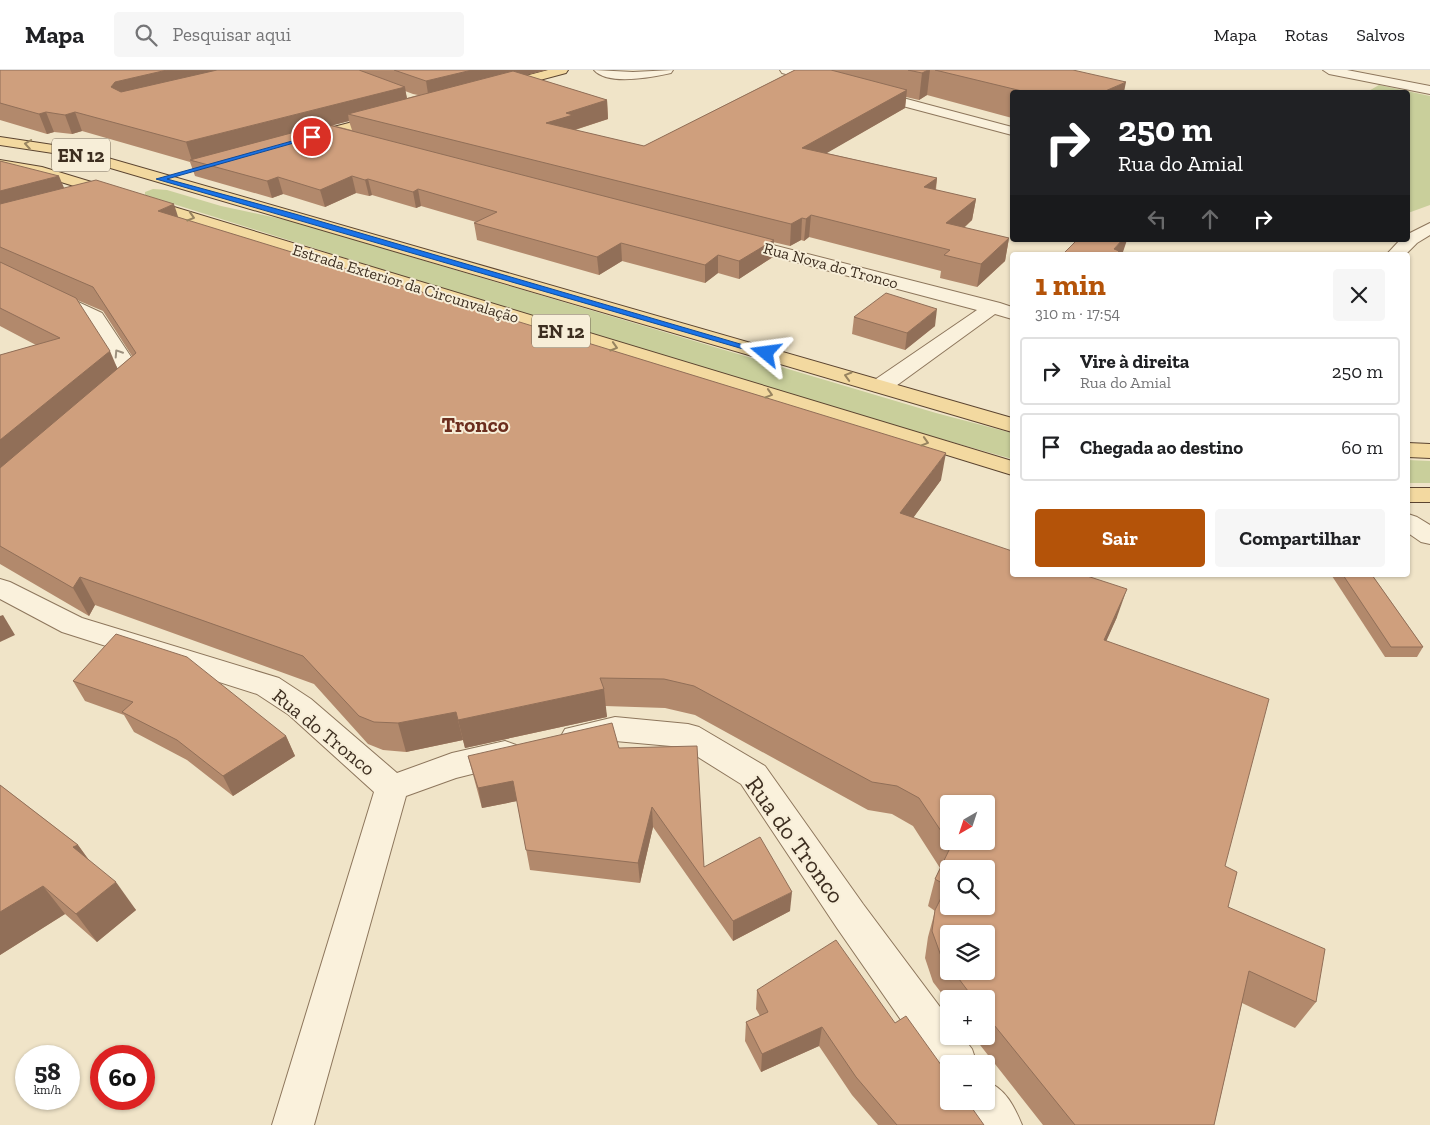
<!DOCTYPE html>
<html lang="pt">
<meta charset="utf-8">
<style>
body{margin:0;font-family:"Zilla Slab",serif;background:#f6f6f6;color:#202124;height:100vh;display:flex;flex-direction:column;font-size:19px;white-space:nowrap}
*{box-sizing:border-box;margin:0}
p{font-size:16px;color:#757577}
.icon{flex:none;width:28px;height:28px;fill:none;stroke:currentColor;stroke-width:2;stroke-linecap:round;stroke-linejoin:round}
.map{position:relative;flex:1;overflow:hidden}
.sheet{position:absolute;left:1010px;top:182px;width:400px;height:325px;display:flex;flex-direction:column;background:#fff;border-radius:5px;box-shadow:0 1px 4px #0004}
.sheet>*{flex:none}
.top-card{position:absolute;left:1010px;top:20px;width:400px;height:152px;border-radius:5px;box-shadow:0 1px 4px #0004;background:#202124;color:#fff;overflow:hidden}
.needle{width:32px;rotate:219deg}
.buttons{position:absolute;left:940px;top:725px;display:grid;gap:10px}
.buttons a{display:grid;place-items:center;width:55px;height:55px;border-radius:5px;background:#fff;box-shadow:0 1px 4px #0004;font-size:25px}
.speed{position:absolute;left:15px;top:975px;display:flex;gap:10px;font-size:25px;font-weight:700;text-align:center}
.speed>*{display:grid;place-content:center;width:65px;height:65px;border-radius:50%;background:#fff;box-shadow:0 1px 4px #0004;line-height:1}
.speed small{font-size:12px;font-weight:400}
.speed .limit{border:8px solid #d22;background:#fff;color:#111}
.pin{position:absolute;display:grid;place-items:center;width:42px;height:42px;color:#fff;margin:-21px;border:2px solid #fff;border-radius:50%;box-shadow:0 1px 5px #0007}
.me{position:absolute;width:55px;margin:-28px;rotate:286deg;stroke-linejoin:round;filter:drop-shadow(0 0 4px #0008)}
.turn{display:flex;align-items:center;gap:18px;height:105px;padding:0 25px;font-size:22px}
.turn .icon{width:65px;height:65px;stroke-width:2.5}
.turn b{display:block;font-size:35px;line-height:42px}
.lanes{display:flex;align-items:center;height:48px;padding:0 25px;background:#0003;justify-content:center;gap:25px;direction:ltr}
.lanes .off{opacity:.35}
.round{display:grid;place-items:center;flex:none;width:52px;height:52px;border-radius:5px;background:#f6f6f6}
.overview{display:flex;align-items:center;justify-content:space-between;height:85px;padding:0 25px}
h1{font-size:30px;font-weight:700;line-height:38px;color:#b45309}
.primary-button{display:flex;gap:10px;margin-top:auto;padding:10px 25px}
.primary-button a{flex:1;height:58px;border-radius:5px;background:#b45309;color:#fff;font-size:20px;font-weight:700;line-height:58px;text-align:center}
.primary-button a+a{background:#f6f6f6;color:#202124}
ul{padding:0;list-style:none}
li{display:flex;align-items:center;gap:15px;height:68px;margin:0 10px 8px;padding:0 15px;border:2px solid #e0e0e0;border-radius:5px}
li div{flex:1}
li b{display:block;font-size:19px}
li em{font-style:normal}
header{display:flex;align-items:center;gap:30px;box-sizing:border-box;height:70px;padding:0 25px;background:#fff;border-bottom:1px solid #e0e0e0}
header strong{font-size:24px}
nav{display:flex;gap:28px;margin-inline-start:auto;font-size:18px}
.search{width:350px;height:45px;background:#f6f6f6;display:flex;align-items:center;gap:12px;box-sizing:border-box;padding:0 18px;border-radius:5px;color:#757577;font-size:19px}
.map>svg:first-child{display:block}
.green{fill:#c9cf9b}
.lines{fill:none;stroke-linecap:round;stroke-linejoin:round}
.minor-casing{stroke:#8d765c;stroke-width:2}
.major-casing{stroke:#5b4430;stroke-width:2}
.minor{fill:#faf1dc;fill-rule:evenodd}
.major{fill:#f3d9a0;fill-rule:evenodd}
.wall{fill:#b2896c;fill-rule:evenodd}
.shaded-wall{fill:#916f58}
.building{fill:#cf9f7d;stroke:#916f58;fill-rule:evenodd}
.oneway{stroke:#988460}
.oneway2{stroke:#9c907e}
.route{fill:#1a73e8;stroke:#114b97}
.labels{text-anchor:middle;stroke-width:4;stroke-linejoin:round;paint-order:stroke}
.far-street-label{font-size:16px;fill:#3d2e20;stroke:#f7eed8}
.shield{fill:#f7eed8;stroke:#756857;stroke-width:1}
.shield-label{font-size:19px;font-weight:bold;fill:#3d2e20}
.street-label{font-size:20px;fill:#3d2e20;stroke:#f7eed8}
.neighbourhood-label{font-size:21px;font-weight:bold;fill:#6b2e1e;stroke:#f7eed8}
.near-street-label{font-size:24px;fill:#3d2e20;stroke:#f7eed8}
</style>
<header>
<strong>Mapa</strong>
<div class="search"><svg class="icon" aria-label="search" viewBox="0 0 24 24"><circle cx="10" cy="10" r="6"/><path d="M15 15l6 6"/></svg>Pesquisar aqui</div>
<nav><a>Mapa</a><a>Rotas</a><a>Salvos</a></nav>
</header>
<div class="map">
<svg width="1430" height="1055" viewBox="0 0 1430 1055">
<rect width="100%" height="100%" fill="#f0e4c8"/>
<g class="green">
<polygon points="1379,15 1430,26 1430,135 1408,143 1408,22 1367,22"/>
<polygon points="153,119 167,120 221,136 291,151 936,343 1012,363 1012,389 913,361 412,209 145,125 145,122"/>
<polygon points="1408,390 1430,391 1430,413 1408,413"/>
</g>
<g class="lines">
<defs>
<g id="minor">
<path d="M594,0L633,2L673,0L671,3C653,7 608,16 594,0Z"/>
<polygon points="780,0 800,0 832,8 834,11 828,15 782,3"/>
<polygon points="1323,0 1347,0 1430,16 1430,24 1329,4"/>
<polygon points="869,19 1012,57 1012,65 865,26 863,23 865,20"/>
<polygon points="1430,153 1430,165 1417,173 1405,185 1386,185 1400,170 1408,170 1408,164"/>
<polygon points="737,166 1000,233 1012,237 1012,249 995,244 889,321 881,322 873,321 870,316 873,311 977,240 731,175 728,171 731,167"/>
<path d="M0,196L102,243L145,308C137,320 126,329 111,326L108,321L123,307L88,251L0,208Z"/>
<polygon points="1408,444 1417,447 1430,455 1430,474 1421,472 1408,463"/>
<polygon points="0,509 10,512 82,548 279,608 311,629 397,703 452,683 505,671 516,675 521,684 516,693 456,708 406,726 314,1055 272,1055 374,722 289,645 257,624 62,562 0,529"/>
<polygon points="615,647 688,654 699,657 765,696 863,834 949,949 949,966 962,966 972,979 977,994 949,994 949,1011 942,1009 837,858 741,714 682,677 615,671 576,680 565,677 560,668 565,659"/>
<path d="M986,1011C1006,1019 1014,1036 1022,1055H975L963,1031H986Z"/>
</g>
<g id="major">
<polygon points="548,0 568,0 566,3 499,21 493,17 495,14"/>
<polygon points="387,43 392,44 394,47 392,50 308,72 301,68 303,65"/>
<polygon points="0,67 73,78 1012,348 1012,362 66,85 0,75"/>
<polygon points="0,90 42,97 1012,391 1012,405 35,104 0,98"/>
<polygon points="1408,373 1430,374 1430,388 1408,387"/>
<rect x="1408" y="418" width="22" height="14"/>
</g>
</defs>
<use href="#minor" class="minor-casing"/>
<use href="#major" class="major-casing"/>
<use href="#minor" class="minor"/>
<use href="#major" class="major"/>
</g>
<g class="wall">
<path d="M0,0H546L526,5L607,30L608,49L575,60L644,76L795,0H1073L1124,22H1012V48L927,25L919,30L906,27L905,38L826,83L937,108L936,120L976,129L972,150L964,158L1009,168L1005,191L977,217L940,208L941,201L809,167L804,171L801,170L790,176L773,172V187L739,209L718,203L705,213L622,191L599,205L477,170L474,153L476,152L421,136L416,138L372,125L369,126L356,123L325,137L283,124L272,128L195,106L190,92L82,61L72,64L54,62L47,64L0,50ZM405,21L413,24L418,25L407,28ZM349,51L352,60L332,55Z"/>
<path d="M0,91L64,118L178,147L941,410L913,448L1117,547L1106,571L1225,796L1228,837L1316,932L1295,958L1242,933L1214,1055H1043L973,966H986V929H949V933L933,912L925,888L928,867L935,841L928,836L935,809L940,798L913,756L892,744L868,740L695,645L665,638L605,636L607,647L465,678L463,670L406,682L383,680L368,674L314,614L95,535L89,546L0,494V285L36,275L0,256ZM77,230L103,241L132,286L117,299ZM949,864L986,901H949Z"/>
<polygon points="854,247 935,256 905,280 852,264"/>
<polygon points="1332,505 1372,505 1423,577 1417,587 1385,587 1332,506"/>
<polygon points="73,611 286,666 295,686 233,726 187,690 134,662 124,645 85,631"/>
<polygon points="619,678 704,797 790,841 733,871 653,757 640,813 530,800 517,731 482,738 468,686"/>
<polygon points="0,715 78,775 89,790 136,840 97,872 65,844 0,885"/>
<polygon points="757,920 895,953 984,1055 878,1055 852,1025 819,976 761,1002 745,971 746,952 760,946 756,939"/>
</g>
<g class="shaded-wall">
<polygon points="167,0 251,0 122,30 111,17 115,12"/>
<polygon points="472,0 546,0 429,30 426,11"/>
<polygon points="928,0 930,0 927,25 919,30 922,3"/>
<polygon points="1126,12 1124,22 1103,22"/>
<polygon points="405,17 408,35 348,44 349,51 196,92 192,91 186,72"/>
<polygon points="907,20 905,38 801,98 802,78"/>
<polygon points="607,30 608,49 574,60 546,53 566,43"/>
<polygon points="46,42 54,62 47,64 39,44"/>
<polygon points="75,42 82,61 72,64 65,45"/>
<polygon points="59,106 68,127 0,145 0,121"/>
<polygon points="352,106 356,123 325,137 320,120"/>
<polygon points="278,107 283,124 272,128 267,111"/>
<polygon points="937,108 934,129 924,117"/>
<polygon points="368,109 372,125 369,126 365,110"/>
<polygon points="418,119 421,136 416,138 413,122"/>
<polygon points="976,129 972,150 943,176 946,153"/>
<polygon points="174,134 181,156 158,141"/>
<polygon points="811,145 809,167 804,171 806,149"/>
<polygon points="802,148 801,170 790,176 791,154"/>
<polygon points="1009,168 1005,191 977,217 981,194"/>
<polygon points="774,170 773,187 739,209 739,191"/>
<polygon points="1122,170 1127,170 1122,185 1112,185 1114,179"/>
<polygon points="621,173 622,191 599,205 597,187"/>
<polygon points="718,185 718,203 705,213 705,195"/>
<polygon points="937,239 935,256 905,280 907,263"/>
<polygon points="110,281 121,307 0,409 0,370"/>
<polygon points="946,383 941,410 896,471 900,443"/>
<polygon points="80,507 95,535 89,546 73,518"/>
<polygon points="1127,519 1117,547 1094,599 1104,570"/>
<polygon points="3,545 15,565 0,572 0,546"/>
<polygon points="604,619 607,647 465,678 458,650"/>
<polygon points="456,642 463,670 406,682 398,653"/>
<polygon points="286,666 295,686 233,726 223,706"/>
<polygon points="513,711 517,731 482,738 478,718"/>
<polygon points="652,737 653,757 640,813 638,793"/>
<polygon points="78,775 98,803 73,777"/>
<polygon points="116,812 136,840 97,872 76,844"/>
<polygon points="43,816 65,844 0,885 0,842"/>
<polygon points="792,822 790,841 733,871 733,851"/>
<polygon points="822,957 819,976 761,1002 762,984"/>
</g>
<g class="building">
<polygon points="0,0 167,0 115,12 111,17 121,22 217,0 359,0 405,17 186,72 75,42 65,45 46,42 39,44 0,33"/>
<polygon points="394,0 472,0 426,11"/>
<polygon points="795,0 831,0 907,20 802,78 937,108 924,117 976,129 946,153 1009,168 981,194 944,185 950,180 811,145 806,149 802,148 791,154 348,44 513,1 607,30 566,43 573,45 546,53 644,76"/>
<polygon points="908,0 928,0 922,3"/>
<polygon points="935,0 1073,0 1126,12 1103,22 1026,22"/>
<polygon points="325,54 774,170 739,191 718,185 705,195 621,173 597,187 474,153 497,142 418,119 413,122 368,109 365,110 352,106 320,120 278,107 267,111 190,90"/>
<polygon points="0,91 59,106 0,121"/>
<path d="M96,110L174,134L158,141L946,383L900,443L1012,481V505H1084L1127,519L1104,570L1269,629L1225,796L1237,802L1228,837L1325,879L1316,932L1249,901L1214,1055H1075L986,945V929H974L953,901H986V864H949V896L941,886L932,861L935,840L947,816L935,809L951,776L919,728L897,716L872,712L694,616L664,609L600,608L604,619L458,650L456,642L398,653L374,652L359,646L303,586L80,507L73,518L0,476V398L136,283L93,217L0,177V134ZM949,734H986V771H949ZM949,799H986V836H949Z"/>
<polygon points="1077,170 1122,170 1114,179 1119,181 1116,185 1062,185"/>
<polygon points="0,192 76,228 110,281 0,370 0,285 60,268 0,238"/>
<polygon points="886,223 937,239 907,263 854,247"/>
<polygon points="1343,505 1372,505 1423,577 1391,577"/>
<polygon points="116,564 187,587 286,666 223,706 177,670 122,642 133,632 73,611"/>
<polygon points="612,653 619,678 697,676 704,797 760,767 792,822 733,851 652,737 638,793 526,780 513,711 478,718 468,686"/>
<polygon points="0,715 78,775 73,777 116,812 76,844 43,816 0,842"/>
<polygon points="836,870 895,953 906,946 949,1006 949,1031 967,1031 984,1055 897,1055 856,1007 822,957 762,984 746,952 768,942 757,920"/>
</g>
<defs><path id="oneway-chevron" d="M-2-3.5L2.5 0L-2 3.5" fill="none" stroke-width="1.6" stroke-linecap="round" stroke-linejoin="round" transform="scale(1.25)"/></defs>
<g class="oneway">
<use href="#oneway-chevron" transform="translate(28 74) rotate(-171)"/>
<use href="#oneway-chevron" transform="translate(191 147) rotate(17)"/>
<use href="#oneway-chevron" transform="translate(614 277) rotate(17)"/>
<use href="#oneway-chevron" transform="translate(848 306) rotate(-164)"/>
<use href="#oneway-chevron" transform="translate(769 324) rotate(17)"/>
<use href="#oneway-chevron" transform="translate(925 372) rotate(17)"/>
</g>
<use class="oneway2" href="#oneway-chevron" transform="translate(118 283) rotate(-123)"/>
<polygon class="route" points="310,66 315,67 167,109 295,144 771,283 764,285 156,109"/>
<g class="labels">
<g class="far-street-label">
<text transform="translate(831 195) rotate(15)" y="6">Rua Nova do Tronco</text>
<text transform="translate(406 213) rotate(17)" y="6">Estrada Exterior da Circunvalação</text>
</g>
<g class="shield">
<rect x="52" y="68.5" width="58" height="33" rx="4"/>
<rect x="532" y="244.5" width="58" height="33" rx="4"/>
</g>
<g class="shield-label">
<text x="81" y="92">EN 12</text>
<text x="561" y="268">EN 12</text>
</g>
<g class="street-label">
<text transform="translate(324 662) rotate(39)" y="7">Rua do Tronco</text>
</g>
<g class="neighbourhood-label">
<text x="475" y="362">Tronco</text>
</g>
<g class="near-street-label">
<text transform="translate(795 770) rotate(54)" y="8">Rua do Tronco</text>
</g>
</g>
</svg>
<div class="buttons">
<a><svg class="needle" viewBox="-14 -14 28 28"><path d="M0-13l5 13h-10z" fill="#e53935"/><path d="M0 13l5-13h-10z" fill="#757577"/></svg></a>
<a><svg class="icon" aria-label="search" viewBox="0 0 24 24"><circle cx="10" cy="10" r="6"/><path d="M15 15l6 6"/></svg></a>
<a><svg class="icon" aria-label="layers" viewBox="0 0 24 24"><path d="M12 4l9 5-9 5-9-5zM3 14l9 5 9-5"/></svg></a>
<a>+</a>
<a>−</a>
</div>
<div class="speed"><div>58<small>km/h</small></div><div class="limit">60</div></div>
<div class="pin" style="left:312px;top:67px;background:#d93025"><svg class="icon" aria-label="arrive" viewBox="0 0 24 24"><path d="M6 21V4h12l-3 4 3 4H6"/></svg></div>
<svg class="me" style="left:766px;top:283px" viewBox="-20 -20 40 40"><path d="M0-17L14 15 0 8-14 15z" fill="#1a73e8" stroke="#fff" stroke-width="4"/></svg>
<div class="top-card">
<div class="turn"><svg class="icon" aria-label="right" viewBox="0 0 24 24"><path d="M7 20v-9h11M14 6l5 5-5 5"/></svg><div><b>250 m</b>Rua do Amial</div></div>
<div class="lanes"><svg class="icon off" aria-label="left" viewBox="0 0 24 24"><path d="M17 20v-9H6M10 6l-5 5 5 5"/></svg><svg class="icon off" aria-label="ahead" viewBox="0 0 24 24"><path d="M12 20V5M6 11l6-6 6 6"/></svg><svg class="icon" aria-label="right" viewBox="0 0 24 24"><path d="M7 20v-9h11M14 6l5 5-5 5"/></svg></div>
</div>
<section class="sheet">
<div class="overview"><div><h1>1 min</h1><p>310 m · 17:54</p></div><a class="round"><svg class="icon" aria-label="close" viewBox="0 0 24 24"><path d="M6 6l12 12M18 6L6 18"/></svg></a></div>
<ul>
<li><svg class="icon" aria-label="right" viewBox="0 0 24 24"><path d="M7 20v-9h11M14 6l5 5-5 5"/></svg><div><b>Vire à direita</b><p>Rua do Amial</p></div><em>250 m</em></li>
<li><svg class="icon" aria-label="arrive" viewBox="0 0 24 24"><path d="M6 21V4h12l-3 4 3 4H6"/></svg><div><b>Chegada ao destino</b></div><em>60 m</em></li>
</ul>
<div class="primary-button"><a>Sair</a><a>Compartilhar</a></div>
</section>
</div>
